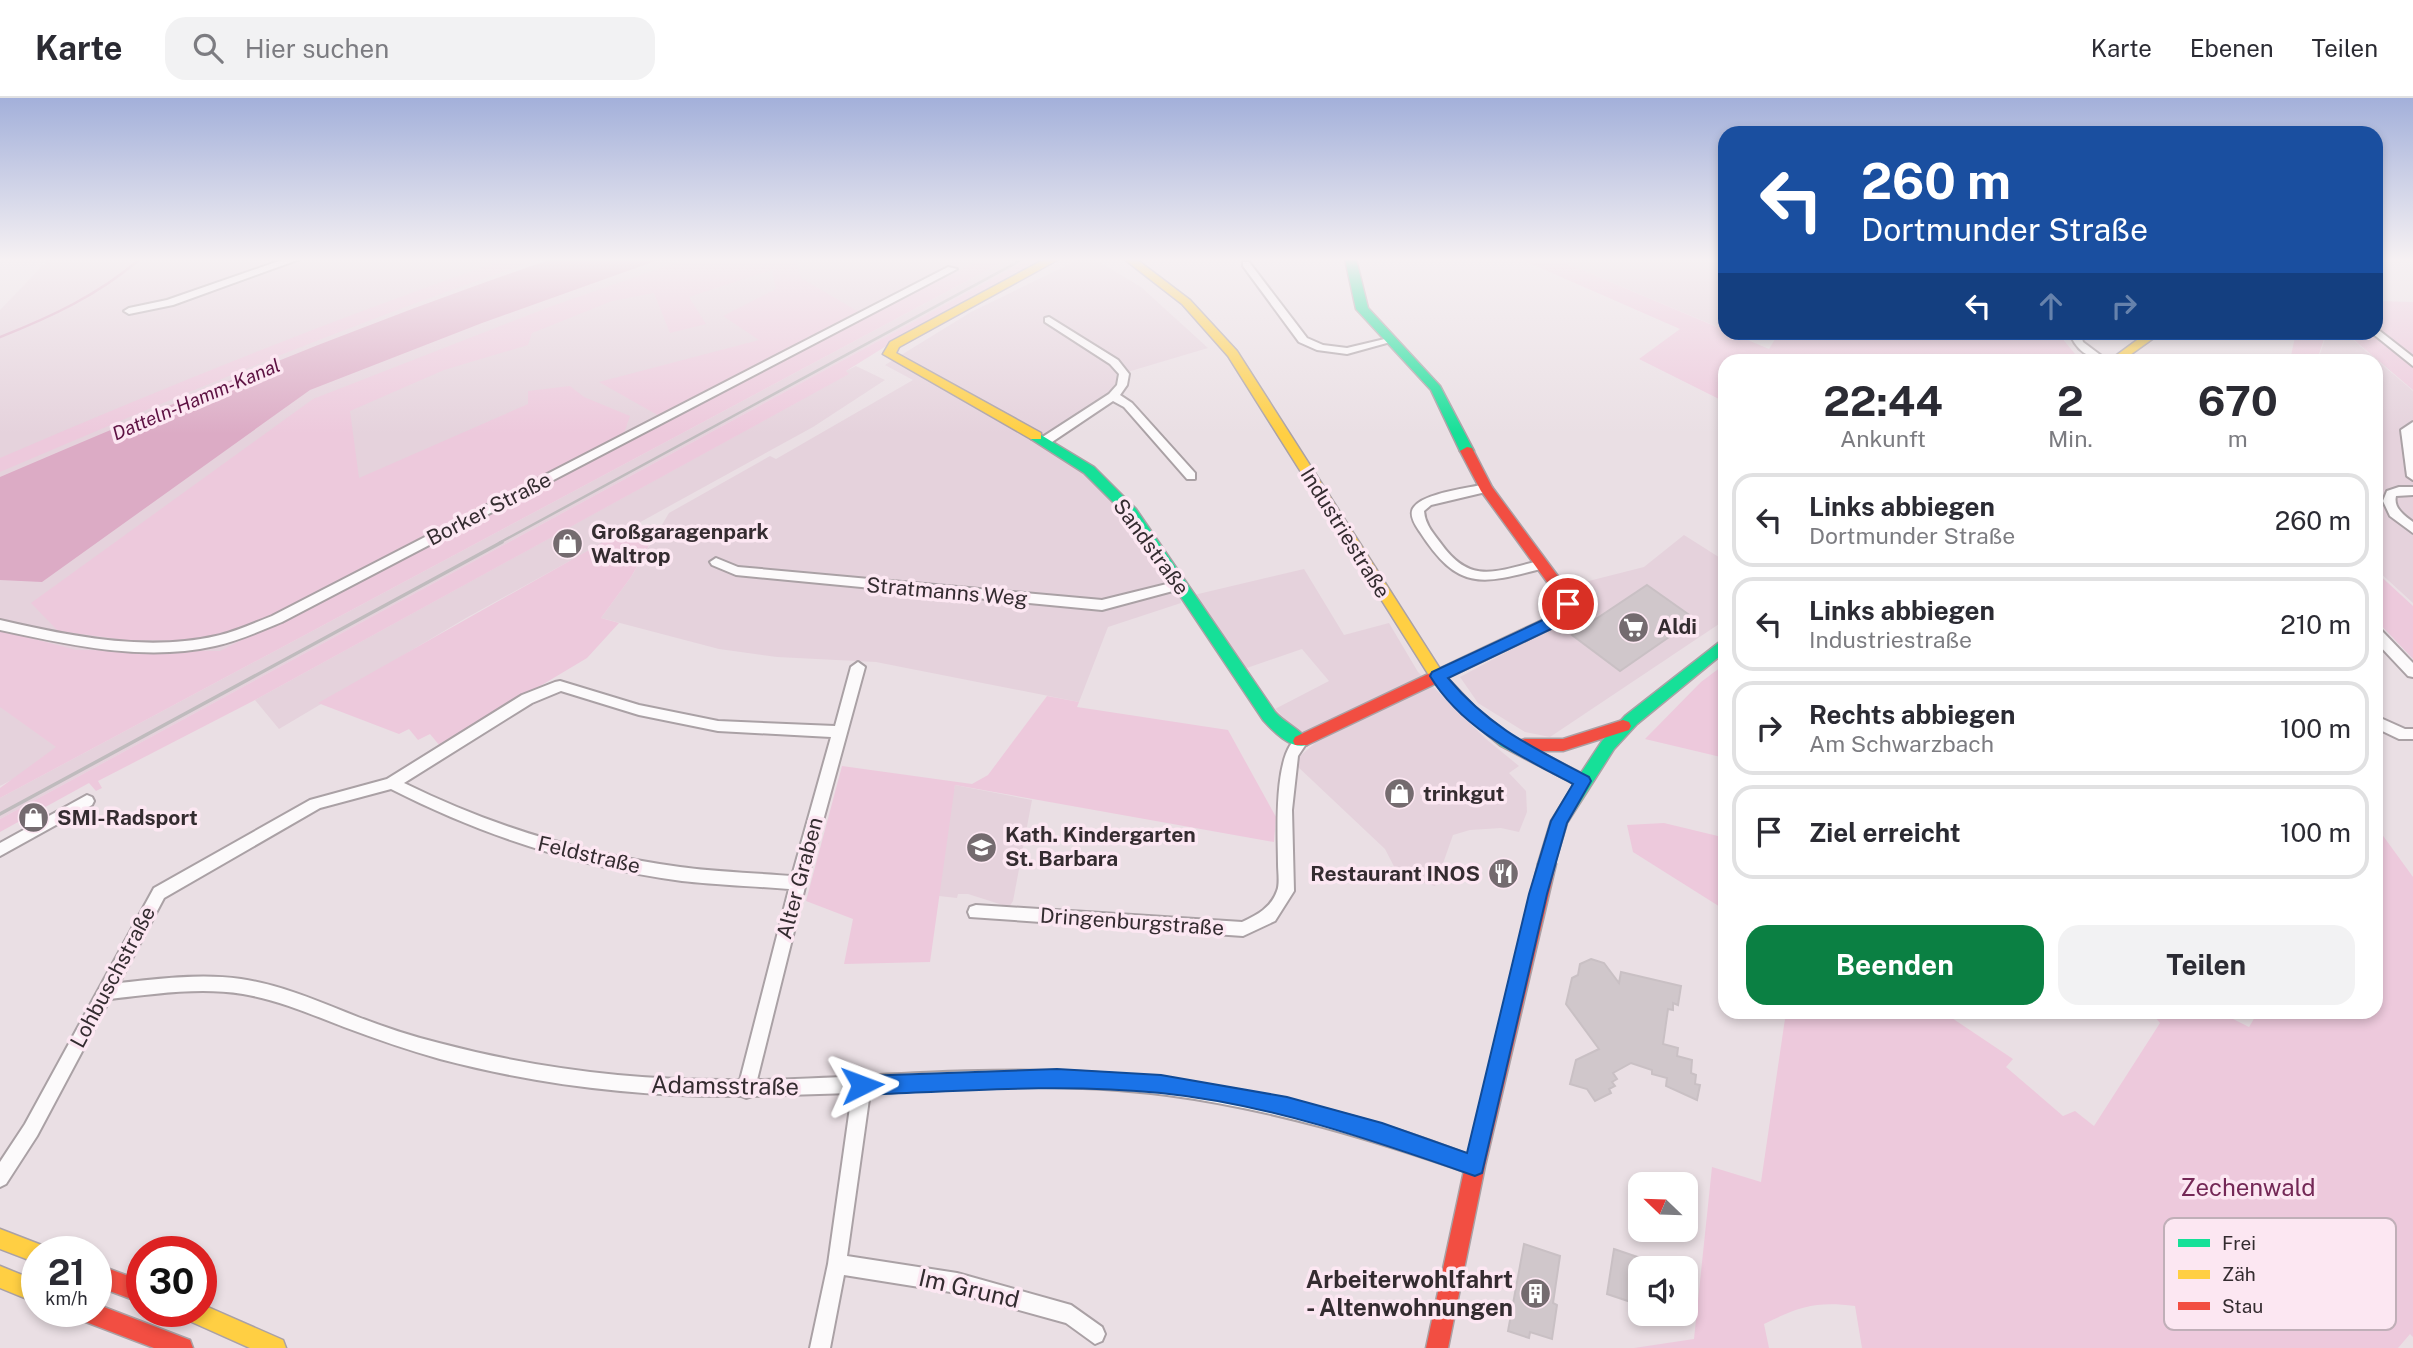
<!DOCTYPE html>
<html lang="de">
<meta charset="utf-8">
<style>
body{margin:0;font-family:"Public Sans",sans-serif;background:#f2f2f3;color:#2b2b33;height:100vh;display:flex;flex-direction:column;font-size:26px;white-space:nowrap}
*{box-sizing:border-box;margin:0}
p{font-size:23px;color:#7c7c81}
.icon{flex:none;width:38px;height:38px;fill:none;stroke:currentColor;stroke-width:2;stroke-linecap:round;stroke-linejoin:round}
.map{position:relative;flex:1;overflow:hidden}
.details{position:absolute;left:1718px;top:256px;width:665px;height:665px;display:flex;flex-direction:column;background:#fff;border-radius:21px;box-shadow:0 4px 10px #0003}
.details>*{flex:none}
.banner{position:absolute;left:1718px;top:28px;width:665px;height:214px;border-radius:21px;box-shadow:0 4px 10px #0003;background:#1a4fa0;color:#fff;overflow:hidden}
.needle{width:46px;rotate:293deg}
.controls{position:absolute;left:1628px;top:1074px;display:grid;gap:14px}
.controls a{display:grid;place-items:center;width:70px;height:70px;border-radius:14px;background:#fff;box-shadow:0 4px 10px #0003;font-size:35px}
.speed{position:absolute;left:21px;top:1138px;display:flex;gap:14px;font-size:35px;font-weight:700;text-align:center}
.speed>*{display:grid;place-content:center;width:91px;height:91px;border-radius:50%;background:#fff;box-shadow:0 4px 10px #0003;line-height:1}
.speed small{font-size:18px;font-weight:400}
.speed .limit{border:10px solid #d22;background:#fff;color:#111}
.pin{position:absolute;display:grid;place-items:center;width:60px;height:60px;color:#fff;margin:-30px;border:4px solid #fff;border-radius:50%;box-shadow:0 2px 7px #0007}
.me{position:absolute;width:77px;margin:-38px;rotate:87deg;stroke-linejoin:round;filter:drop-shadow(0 0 5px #0008)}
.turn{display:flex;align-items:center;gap:24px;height:147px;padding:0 28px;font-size:32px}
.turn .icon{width:91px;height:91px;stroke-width:2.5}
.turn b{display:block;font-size:49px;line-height:60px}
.lanes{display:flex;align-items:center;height:66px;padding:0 28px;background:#0003;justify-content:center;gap:35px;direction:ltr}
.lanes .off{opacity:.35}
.eta{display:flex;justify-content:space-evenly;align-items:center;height:119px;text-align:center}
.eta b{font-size:42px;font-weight:700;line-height:49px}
.action{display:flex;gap:14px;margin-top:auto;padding:14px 28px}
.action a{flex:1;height:80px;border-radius:21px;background:#0b8043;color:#fff;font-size:28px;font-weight:700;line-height:80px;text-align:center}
.action a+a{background:#f2f2f3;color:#2b2b33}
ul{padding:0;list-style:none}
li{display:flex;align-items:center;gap:21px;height:94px;margin:0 14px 10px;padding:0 14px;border:4px solid #e1e1e2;border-radius:21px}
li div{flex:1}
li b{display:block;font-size:26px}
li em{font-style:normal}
header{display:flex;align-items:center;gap:42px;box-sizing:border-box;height:98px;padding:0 35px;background:#fff;border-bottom:2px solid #e1e1e2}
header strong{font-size:33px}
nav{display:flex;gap:38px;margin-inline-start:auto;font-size:24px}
.search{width:490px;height:63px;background:#f2f2f3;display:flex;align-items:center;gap:18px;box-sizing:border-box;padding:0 24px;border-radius:21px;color:#7c7c81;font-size:26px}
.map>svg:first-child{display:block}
.built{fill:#e5d2dc}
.green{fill:#edc9dc}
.water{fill:#dcabc5}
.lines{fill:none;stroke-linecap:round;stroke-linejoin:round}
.stream{stroke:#dcabc5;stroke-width:2.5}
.building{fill:#d0c7cb;stroke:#c9c0c4;stroke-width:2}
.street-casing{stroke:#aaa1a5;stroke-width:4}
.fast-casing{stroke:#aaa1a5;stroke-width:3}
.slow-casing{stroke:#aaa1a5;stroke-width:3}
.jam-casing{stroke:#aaa1a5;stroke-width:3}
.street{fill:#fcfafb;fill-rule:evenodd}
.fast{fill:#16e098;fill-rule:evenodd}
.slow{fill:#ffcf43;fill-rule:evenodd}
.jam{fill:#f24e42;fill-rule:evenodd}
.rail-far1{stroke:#bfbbbd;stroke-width:2.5}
.rail{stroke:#bfbbbd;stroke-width:3.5}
.route{fill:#1a73e8;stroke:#114b97;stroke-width:2}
.labels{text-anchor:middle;stroke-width:7;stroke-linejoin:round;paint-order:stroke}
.far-water-label{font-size:19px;font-style:italic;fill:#5d1142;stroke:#fce7f2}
.street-label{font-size:21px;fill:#342c30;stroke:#fce7f2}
.poi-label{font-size:21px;font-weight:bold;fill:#342c30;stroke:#fce7f2;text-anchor:start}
.near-street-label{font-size:24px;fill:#342c30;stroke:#fce7f2}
.near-park-label{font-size:24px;fill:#742856;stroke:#fce7f2}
.near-poi-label{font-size:24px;font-weight:bold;fill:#342c30;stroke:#fce7f2;text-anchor:end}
.key{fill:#fce7f2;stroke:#c0afb8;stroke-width:2}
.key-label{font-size:19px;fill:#342c30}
</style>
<header>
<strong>Karte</strong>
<div class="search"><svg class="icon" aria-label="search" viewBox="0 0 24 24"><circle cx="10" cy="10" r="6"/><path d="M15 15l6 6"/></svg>Hier suchen</div>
<nav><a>Karte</a><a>Ebenen</a><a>Teilen</a></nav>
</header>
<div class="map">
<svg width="2413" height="1250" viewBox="0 0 2413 1250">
<rect width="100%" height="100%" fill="#eadfe4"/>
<g class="built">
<polygon points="49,161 991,161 0,688 0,212"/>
<polygon points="1008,161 1029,161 0,721 0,700"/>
<polygon points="1080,161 1094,161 1141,189 1208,250 1124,275 1122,287 1045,343 1131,414 1179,487 1181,505 1108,529 1079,604 876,564 777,559 719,551 601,520 631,479 669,415 770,358 776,361 913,282 885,267 971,214"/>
<polygon points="1556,161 1725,161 1725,232"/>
<polygon points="2327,235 2345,235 2413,293 2413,505 2377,472 2376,262 2318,262"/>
<polygon points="856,268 885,282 813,329 466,520 279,631 255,602 848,276 846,273"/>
<polygon points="1684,437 1725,463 1725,522 1550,639 1525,634 1478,605 1460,579 1578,516 1569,488 1644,469"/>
<polygon points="1304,471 1344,537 1389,525 1418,574 1486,641 1519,668 1509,675 1526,693 1527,714 1519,734 1501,730 1470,732 1453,737 1435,788 1399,778 1385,751 1296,667 1299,659 1315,645 1295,631 1275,611 1329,583 1302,551 1244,571 1194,497"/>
<polygon points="955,687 1032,702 1013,803 1009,809 968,796 958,796 957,800 930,797"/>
</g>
<g class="green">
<path d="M507,161H541C357,223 179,297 0,374V360C167,288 335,220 507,161Z"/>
<polygon points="687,161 795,161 801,180 859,214 661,319 599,284 759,242 723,218 776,191 772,172 689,199 706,226 670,235 654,195 612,203 532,235 528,247 444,272 350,313 359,380 528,306 528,293 570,288 584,299 630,318 623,338 258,526 203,542 126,542 58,533 31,505 313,301 552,208"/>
<polygon points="981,161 1008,161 0,700 0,690 56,649 0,609 0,532 76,552 220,553"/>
<polygon points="1029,161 1041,161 920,227 846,273 849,276 255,602 98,683 102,690 96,693 89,685 0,734 0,721"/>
<polygon points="1520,161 1556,161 1769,251 1779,235 2034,234 2061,239 2080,262 1726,262 1725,304 1639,261 1680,231"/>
<polygon points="2377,203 2413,204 2413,292 2346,235 2376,234"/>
<polygon points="2296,235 2326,235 2317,262 2290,262"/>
<polygon points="628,430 655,437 631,479 601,520 619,525 587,560 440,648 430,636 418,642 409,631 399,636 318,605"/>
<polygon points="2376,474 2413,508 2413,561 2377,523"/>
<polygon points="1725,566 1725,660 1645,641 1701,584"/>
<polygon points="1047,598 1079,604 1077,609 1228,632 1276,719 1274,744 955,687 930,864 844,866 853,821 806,803 842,668 972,686 988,677"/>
<polygon points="1664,725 1722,739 1725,731 1725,812 1633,754 1627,727"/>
<path d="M2377,734L2381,735L2413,779V1239L2410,1236L2398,1250H1862L1855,1208C1815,1203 1799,1209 1764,1226L1769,1250H1634L1694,1241L1712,1069L1761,1084L1786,914H1943L2013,961L2006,969L2063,1018L2075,1013L2094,1028L2160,925L2151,914H2219L2249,929L2255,919L2251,914H2376Z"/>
</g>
<path class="water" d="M552,161H661L482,225L310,292L42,484L0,482V379C182,301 364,225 552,161Z"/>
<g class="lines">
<path class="stream" d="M0,239C51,219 98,197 140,161"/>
</g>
<g class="building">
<polygon points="1647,487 1695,521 1620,573 1572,537"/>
<polygon points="1591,861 1604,865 1619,885 1621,874 1681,888 1678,907 1673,905 1673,912 1668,911 1663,946 1678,950 1677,958 1692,962 1691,975 1696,977 1695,986 1700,987 1697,1002 1666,988 1667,980 1652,976 1652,972 1631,965 1613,975 1617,981 1612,984 1615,988 1609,991 1611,995 1595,1003 1587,991 1570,986 1576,962 1599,951 1566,906 1572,880 1578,877 1580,866"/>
<polygon points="1524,1146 1560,1158 1553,1205 1557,1207 1552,1241 1530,1234 1529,1240 1508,1233"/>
<polygon points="1614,1151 1667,1169 1640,1171 1640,1207 1607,1196"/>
</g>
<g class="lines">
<defs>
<g id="street">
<polygon points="285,161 300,161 173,207 129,216 124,213 129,210 167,202"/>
<polygon points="1243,164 1249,164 1307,240 1323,247 1347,250 1389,240 1394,243 1347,256 1317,252 1299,244 1243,168"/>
<path d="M948,169L957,171L282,524C260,533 238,543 215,548C145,564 69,547 0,532V522C69,538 146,554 216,538C235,534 254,525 272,518Z"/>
<polygon points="1049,219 1118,262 1129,276 1127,287 1120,297 1132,305 1195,375 1195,381 1187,381 1124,309 1113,303 1049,346 1041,346 1041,340 1109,296 1117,287 1119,276 1110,266 1045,224 1045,220"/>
<polygon points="2376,230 2413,259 2413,268 2372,235 2376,234"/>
<path d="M2070,234H2080L2083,244L2107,262C2090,262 2074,251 2070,234Z"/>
<polygon points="2413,324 2413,382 2407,378 2401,332"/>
<path d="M1486,386L1492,390L1490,393L1431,407L1424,413C1425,427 1434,436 1442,447C1472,488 1498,472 1540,463L1546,467L1544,470C1481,487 1458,493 1420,434C1415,427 1408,416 1414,409C1424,395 1469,390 1486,386Z"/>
<path d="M2399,389H2413V397L2396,398C2393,410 2405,418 2413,424V435L2390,418L2383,403L2387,393Z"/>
<polygon points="716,460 738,469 1102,502 1179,483 1185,487 1184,490 1102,512 736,477 712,467 710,464"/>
<polygon points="2376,530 2381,532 2413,565 2413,579 2408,578 2376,544"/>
<path d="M858,564L865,569L806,785L757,982C858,980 958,970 1059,973C1199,977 1351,1009 1481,1062L1484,1068L1481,1074L1475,1077C1374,1042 1273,1011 1167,997C1068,984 969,989 870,994L847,1158L957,1175L1071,1207L1102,1229L1105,1236L1102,1243L1095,1246L1066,1225L957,1195L844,1177L830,1250H810L828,1166L852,995L752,998L746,1000L741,998C640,999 538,987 440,961C408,952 376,941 344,929C311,916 278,902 243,896C199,889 154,896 110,901L37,1038L6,1086L0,1089V1064L25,1026L154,790L310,702L387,681L522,597L555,584L560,583L639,607L718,623L835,628L851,569ZM561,593L639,617L718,633L831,639L792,778C755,775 717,774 680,769C583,756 491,728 404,685L532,605ZM391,691C483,738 580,769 682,783C717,787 753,788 789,791L740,982C639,983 537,971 439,945C411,938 384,929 358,919C320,904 282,887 241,881C200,875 159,881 119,885L164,800L320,710Z"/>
<polygon points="2376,618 2405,631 2413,631 2413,641 2399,641 2376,630"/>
<path d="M1301,638L1306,639L1308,643L1298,658L1292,712L1294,793L1275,823L1243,838L970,819L968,814L970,809L976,807L1242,824C1257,817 1271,810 1277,793C1280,786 1278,774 1278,766C1278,739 1272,648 1301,638Z"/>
<polygon points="87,697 92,699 94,703 92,707 0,758 0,745"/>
</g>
<g id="fast">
<polygon points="1345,161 1356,161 1368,210 1440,288 1474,353 1472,356 1467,357 1460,353 1431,292 1356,211"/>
<path d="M1036,334L1094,369L1136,411L1275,614C1285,625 1301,632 1309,643L1307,647C1291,652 1273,633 1263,622L1126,417L1084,375L1031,341V335Z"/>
<polygon points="1726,539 1726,553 1637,626 1614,651 1567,725 1553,771 1547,773 1541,771 1538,766 1551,723 1574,686 1501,648 1462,616 1460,612 1462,608 1474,608 1513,640 1581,675 1602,643 1625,618"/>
</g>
<g id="slow">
<polygon points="1045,161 1059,161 899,249 896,255 1041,335 1041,341 1031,341 883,256 890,244"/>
<polygon points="1124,161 1136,161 1190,202 1237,253 1442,574 1474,608 1476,612 1474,616 1462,616 1432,582 1228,258 1182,206"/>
<polygon points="2148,234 2162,234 2123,262 2110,262"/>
<polygon points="0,1131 44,1148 47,1153 37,1153 37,1165 0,1151"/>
<polygon points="0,1168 37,1183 37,1205 0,1190"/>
<polygon points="201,1206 283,1242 286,1250 250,1250 185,1221 182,1213 201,1213"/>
</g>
<g id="jam">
<polygon points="1467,349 1472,350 1492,389 1566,489 1576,511 1569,522 1307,647 1295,647 1293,643 1295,639 1559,514 1562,511 1555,495 1481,393 1460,353"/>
<polygon points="1623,622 1629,624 1631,628 1629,632 1563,653 1525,653 1519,651 1517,647 1519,643 1525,641 1563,641"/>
<polygon points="1547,759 1553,761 1556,766 1485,1068 1448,1250 1426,1250 1465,1068 1538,766 1541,761"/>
<polygon points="96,1166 142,1183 142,1205 96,1188"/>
<polygon points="96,1206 190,1242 193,1250 154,1250 78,1221 75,1213 96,1213"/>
</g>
</defs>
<use href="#street" class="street-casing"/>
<use href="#fast" class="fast-casing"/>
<use href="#slow" class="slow-casing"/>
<use href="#jam" class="jam-casing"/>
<use href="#street" class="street"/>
<use href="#fast" class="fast"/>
<use href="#slow" class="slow"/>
<use href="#jam" class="jam"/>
<polyline class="rail-far1" points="499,445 1023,161"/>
<polyline class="rail" points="0,716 502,444"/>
</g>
<linearGradient id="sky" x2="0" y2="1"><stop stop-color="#a3b0da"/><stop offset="0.48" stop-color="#f6f1f3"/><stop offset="1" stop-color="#f6f1f3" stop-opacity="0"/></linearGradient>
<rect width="2413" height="336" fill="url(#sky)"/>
<path class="route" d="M1568,501L1576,506L1570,522L1448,580C1490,630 1532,649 1589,679L1591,683L1567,725L1547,796L1482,1075L1475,1078C1373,1042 1268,1006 1161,995C1062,985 961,993 862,997L855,994L852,987L855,981L862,978L1057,971L1161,977L1287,999L1382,1025L1467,1055L1529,796L1551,723L1573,686C1520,658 1462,631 1430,578L1432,574L1558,515L1563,502Z"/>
<defs>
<symbol id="shop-disc" viewBox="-11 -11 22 22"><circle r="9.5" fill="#746b6f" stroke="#fce7f2"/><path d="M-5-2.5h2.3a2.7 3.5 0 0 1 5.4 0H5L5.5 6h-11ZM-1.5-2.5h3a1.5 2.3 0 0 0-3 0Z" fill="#fff"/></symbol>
<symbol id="supermarket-disc" viewBox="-11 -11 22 22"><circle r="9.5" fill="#746b6f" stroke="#fce7f2"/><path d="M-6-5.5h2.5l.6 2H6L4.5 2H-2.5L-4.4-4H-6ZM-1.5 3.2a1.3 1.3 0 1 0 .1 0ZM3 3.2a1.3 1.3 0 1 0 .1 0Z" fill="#fff"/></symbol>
<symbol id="school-disc" viewBox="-11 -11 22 22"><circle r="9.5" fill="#746b6f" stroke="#fce7f2"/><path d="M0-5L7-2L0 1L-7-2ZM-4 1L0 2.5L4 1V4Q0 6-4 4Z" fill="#fff"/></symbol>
<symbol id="restaurant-disc" viewBox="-11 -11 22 22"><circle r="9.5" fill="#746b6f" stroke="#fce7f2"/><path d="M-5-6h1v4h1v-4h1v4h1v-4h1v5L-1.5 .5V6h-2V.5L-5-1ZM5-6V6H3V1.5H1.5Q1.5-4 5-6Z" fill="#fff"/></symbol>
<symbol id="building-disc" viewBox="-11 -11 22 22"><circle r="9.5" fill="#746b6f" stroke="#fce7f2"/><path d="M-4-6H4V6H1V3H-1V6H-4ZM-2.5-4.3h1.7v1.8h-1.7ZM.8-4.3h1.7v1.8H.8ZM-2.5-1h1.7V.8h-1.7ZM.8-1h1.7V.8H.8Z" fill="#fff"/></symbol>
</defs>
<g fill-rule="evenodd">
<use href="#shop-disc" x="550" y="428" width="35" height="35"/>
<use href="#supermarket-disc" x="1616" y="512" width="35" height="35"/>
<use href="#shop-disc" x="1382" y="678" width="35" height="35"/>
<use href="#shop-disc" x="16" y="702" width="35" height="35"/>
<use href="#school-disc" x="964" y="732" width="35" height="35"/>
<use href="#restaurant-disc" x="1486" y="758" width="35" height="35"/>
<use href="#building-disc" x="1518" y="1178" width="35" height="35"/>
</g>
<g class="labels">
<g class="far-water-label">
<text transform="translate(196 301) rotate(-23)" y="7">Datteln-Hamm-Kanal</text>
</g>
<g class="street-label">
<text transform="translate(489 411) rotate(-27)" y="7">Borker Straße</text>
<text transform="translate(1345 435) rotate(58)" y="7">Industriestraße</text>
<text transform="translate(1151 449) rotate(54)" y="7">Sandstraße</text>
<text transform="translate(947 494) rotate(5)" y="7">Stratmanns Weg</text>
<text transform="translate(589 757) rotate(13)" y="7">Feldstraße</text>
<text transform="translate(800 780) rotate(-75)" y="7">Alter Graben</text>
<text transform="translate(1132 824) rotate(4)" y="7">Dringenburgstraße</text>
<text transform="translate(113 879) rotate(-62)" y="7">Lohbuschstraße</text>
</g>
<g class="poi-label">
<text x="591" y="441">Großgaragenpark<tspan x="591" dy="24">Waltrop</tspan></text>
<text x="1657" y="536">Aldi</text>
<text x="1423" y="703">trinkgut</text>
<text x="57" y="727">SMI-Radsport</text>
<text x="1005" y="744">Kath. Kindergarten<tspan x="1005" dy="24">St. Barbara</tspan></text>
<text x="1480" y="783" text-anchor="end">Restaurant INOS</text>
</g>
<g class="near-street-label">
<text transform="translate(725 988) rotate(1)" y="8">Adamsstraße</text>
<text transform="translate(969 1191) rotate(13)" y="8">Im Grund</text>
</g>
<g class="near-park-label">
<text x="2248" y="1098">Zechenwald</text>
</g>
<g class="near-poi-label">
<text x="1513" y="1190">Arbeiterwohlfahrt<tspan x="1513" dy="28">- Altenwohnungen</tspan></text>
</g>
</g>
<rect x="2164" y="1120" width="232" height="112" rx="10" class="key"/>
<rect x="2178" y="1141" width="32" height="8" fill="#16e098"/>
<rect x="2178" y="1172" width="32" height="9" fill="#ffcf43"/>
<rect x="2178" y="1204" width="32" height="8" fill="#f24e42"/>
<g class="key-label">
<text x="2222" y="1152">Frei</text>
<text x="2222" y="1183">Zäh</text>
<text x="2222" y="1215">Stau</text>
</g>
</svg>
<div class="controls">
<a><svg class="needle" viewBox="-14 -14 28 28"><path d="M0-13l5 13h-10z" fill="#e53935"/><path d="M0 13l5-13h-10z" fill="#7c7c81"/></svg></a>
<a><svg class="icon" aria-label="sound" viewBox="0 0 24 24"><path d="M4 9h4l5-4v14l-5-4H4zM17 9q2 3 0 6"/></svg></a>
</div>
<div class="speed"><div>21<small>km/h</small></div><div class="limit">30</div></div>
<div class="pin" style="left:1568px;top:506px;background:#d93025"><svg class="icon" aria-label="arrive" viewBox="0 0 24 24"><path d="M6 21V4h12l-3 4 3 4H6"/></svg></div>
<svg class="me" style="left:862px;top:987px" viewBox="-20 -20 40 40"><path d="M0-17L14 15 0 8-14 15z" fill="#1a73e8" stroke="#fff" stroke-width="4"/></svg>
<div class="banner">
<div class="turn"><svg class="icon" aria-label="left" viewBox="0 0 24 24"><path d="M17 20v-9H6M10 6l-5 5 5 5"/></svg><div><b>260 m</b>Dortmunder Straße</div></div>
<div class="lanes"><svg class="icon" aria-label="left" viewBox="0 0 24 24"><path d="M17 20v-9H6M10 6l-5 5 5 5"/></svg><svg class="icon off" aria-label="ahead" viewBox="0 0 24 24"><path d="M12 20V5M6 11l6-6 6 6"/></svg><svg class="icon off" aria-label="right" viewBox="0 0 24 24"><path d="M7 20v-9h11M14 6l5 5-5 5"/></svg></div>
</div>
<section class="details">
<div class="eta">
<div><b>22:44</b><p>Ankunft</p></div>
<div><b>2</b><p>Min.</p></div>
<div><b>670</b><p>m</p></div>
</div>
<ul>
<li><svg class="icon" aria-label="left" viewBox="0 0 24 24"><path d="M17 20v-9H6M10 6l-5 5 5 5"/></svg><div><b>Links abbiegen</b><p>Dortmunder Straße</p></div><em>260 m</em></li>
<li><svg class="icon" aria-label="left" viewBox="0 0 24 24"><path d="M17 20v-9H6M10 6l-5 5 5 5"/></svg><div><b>Links abbiegen</b><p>Industriestraße</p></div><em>210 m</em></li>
<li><svg class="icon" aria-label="right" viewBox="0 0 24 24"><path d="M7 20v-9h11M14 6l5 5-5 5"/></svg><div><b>Rechts abbiegen</b><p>Am Schwarzbach</p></div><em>100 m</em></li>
<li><svg class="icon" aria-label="arrive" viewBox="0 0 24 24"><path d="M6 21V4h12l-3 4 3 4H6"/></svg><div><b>Ziel erreicht</b></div><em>100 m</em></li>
</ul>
<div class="action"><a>Beenden</a><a>Teilen</a></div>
</section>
</div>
